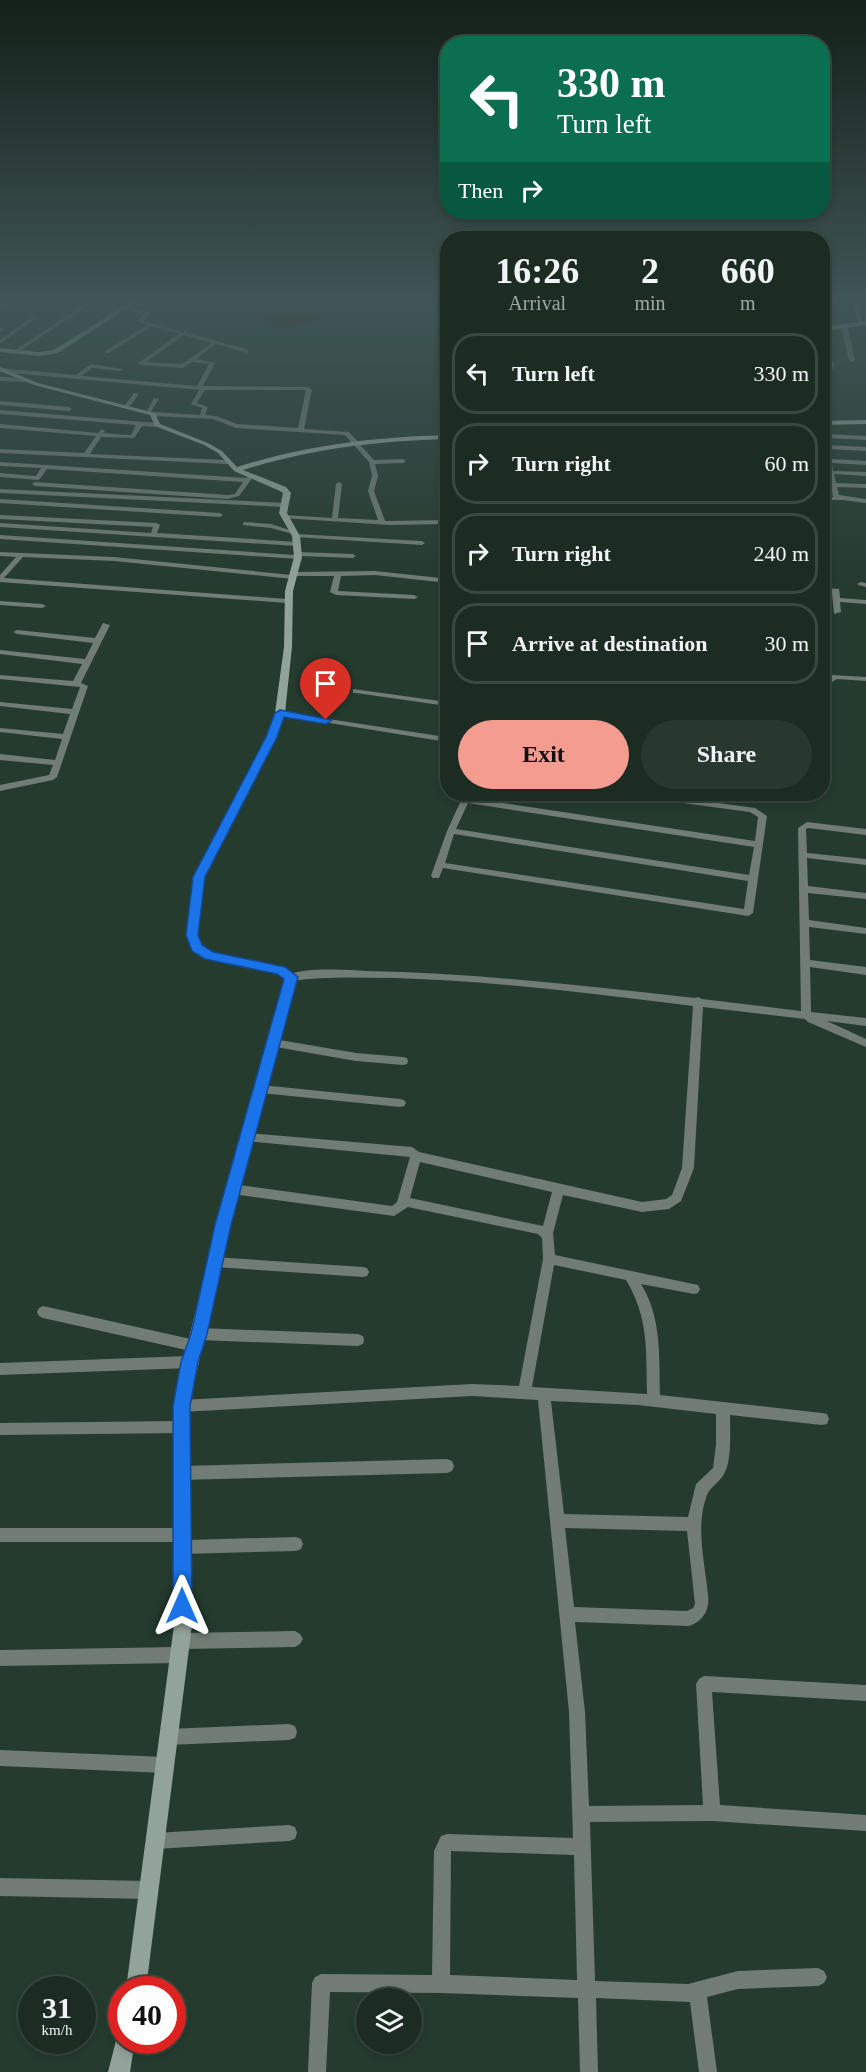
<!DOCTYPE html>
<style>
body{margin:0;font-family:"Times New Roman",serif;background:#29382f;color:#f1f3f6;height:100vh;display:flex;flex-direction:column;font-size:22px;white-space:nowrap}
*{box-sizing:border-box;margin:0}
p{font-size:20px;color:#a0a7a5}
.icon{flex:none;width:33px;height:33px;fill:none;stroke:currentColor;stroke-width:2;stroke-linecap:round;stroke-linejoin:round}
.map{position:relative;flex:1;overflow:hidden}
.panel{position:absolute;left:440px;top:231px;width:390px;height:570px;display:flex;flex-direction:column;background:#1c2c22;border-radius:24px;box-shadow:0 3px 9px #0003,0 0 0 2px #3a4840}
.panel>*{flex:none}
.top-card{position:absolute;left:440px;top:36px;width:390px;height:183px;border-radius:24px;box-shadow:0 3px 9px #0003,0 0 0 2px #3a4840;background:#0b6e4f;color:#fff;overflow:hidden}
.tools{position:absolute;left:356px;top:1988px;display:grid;gap:12px}
.tools a{display:grid;place-items:center;width:66px;height:66px;border-radius:50%;background:#1c2c22;box-shadow:0 3px 9px #0003,0 0 0 2px #3a4840;font-size:30px}
.speed{position:absolute;left:18px;top:1976px;display:flex;gap:12px;font-size:30px;font-weight:700;text-align:center}
.speed>*{display:grid;place-content:center;width:78px;height:78px;border-radius:50%;background:#1c2c22;box-shadow:0 3px 9px #0003,0 0 0 2px #3a4840;line-height:1}
.speed small{font-size:15px;font-weight:400}
.speed .limit{border:9px solid #d22;background:#fff;color:#111}
.pin{position:absolute;display:grid;place-items:center;width:51px;height:51px;color:#fff;margin:-62px -26px;border-radius:50% 50% 50% 0;rotate:-45deg;box-shadow:0 0 6px #0007}
.pin .icon{rotate:45deg}
.me{position:absolute;width:66px;margin:-33px;rotate:0deg;stroke-linejoin:round;filter:drop-shadow(0 0 4px #0008)}
.turn{display:flex;align-items:center;gap:21px;height:126px;padding:0 18px;font-size:27px}
.turn .icon{width:78px;height:78px;stroke-width:2.5}
.turn b{display:block;font-size:42px;line-height:51px}
.then{display:flex;align-items:center;height:57px;padding:0 18px;background:#0003;gap:12px;font-size:22px}
.eta{display:flex;justify-content:space-evenly;align-items:center;height:102px;text-align:center}
.eta b{font-size:36px;font-weight:600;line-height:42px}
.primary-button{display:flex;gap:12px;margin-top:auto;padding:12px 18px}
.primary-button a{flex:1;height:69px;border-radius:36px;background:#f59c91;color:#111;font-size:24px;font-weight:600;line-height:69px;text-align:center}
.primary-button a+a{background:#29382f;color:#f1f3f6}
ul{padding:0;list-style:none}
li{display:flex;align-items:center;gap:18px;height:81px;margin:0 12px 9px;padding:0 6px;border:3px solid #3a4840;border-radius:24px}
li div{flex:1}
li b{display:block;font-size:22px}
li em{font-style:normal}
.map>svg:first-child{display:block}
.water{fill:#3e1814}
.lines{fill:none;stroke-linecap:round;stroke-linejoin:round}
.street{fill:#717c75;fill-rule:evenodd}
.secondary{fill:#92a399;fill-rule:evenodd}
.route{fill:#1a73e8;stroke:#114b97;stroke-width:1.5}
</style>
<div class="map">
<svg width="866" height="2072" viewBox="0 0 866 2072">
<rect width="100%" height="100%" fill="#253b2e"/>
<polygon class="water" points="214,296 447,296 447,301 371,307 281,329"/>
<g class="lines">
<g class="street">
<polygon points="14,296 20,296 0,309 0,306"/>
<polygon points="97,296 103,296 17,353 12,352"/>
<polygon points="851,296 856,296 863,324 858,323"/>
<path d="M124,307L150,313L144,321L182,332L187,331V333L249,350L247,353L216,344L196,359L215,363L203,386L309,387L312,390L304,429L349,432L374,460L403,459L406,461L403,463L375,464L378,476L374,491L385,521L447,520V524L390,525L283,518V516L285,515L332,518L336,484L339,482L342,484L338,518L378,520L368,491L372,476L369,462L345,435L236,428L213,419L153,416L150,414L153,412L200,415L202,408L191,404L199,390L0,372V368L76,375L91,364L123,369L120,371L92,368L82,376L197,386L209,364L192,362L183,368L141,365L138,363L179,334L152,326L109,353H105V351L147,325L140,323L137,320L144,315L122,309ZM184,335L212,343L182,364L146,362ZM205,390H306L298,428L237,424L216,416L205,415L208,407L197,403Z"/>
<polygon points="32,317 36,318 0,344 0,340"/>
<polygon points="844,324 847,326 855,360 852,362 849,360 841,326"/>
<polygon points="0,328 4,329 0,332"/>
<path d="M832,362L835,364L825,385L822,387C822,378 825,367 832,362Z"/>
<polygon points="0,377 23,378 26,380 23,382 0,381"/>
<polygon points="134,393 139,394 130,406 126,406 125,405"/>
<polygon points="154,398 159,399 150,413 146,413"/>
<polygon points="0,401 69,407 72,409 69,411 0,405"/>
<polygon points="0,410 157,423 160,425 157,427 142,426 135,437 133,438 101,437 90,454 227,460 230,462 227,464 0,453 0,449 84,453 96,436 0,428 0,424 98,433 102,429 105,431 103,433 127,435 131,435 136,425 0,414"/>
<polygon points="822,429 824,430 826,434 866,436 866,440 826,438 828,445 866,447 866,451 829,449 831,459 866,461 866,465 832,463 833,471 866,472 866,476 834,474 836,483 866,484 866,488 837,487 839,495 866,499 866,503 842,500 822,500 822,496 833,497 831,486 822,486 822,482 830,482 828,474 822,474 822,470 827,470 822,447"/>
<polygon points="0,462 246,478 250,475 253,477 239,496 228,499 35,486 32,484 35,482 228,495 235,494 243,482 47,469 40,479 38,480 0,477 0,473 36,476 41,468 0,466"/>
<polygon points="0,489 284,503 287,505 284,507 0,493"/>
<polygon points="0,499 220,513 223,515 220,517 0,503"/>
<polygon points="441,505 447,505 447,509 439,508 438,507"/>
<polygon points="0,515 157,523 160,525 157,533 297,542 300,544 297,546 0,527 0,523 151,533 153,527 0,519"/>
<polygon points="245,522 271,524 296,532 293,534 271,528 243,525 243,523"/>
<polygon points="296,534 422,541 425,543 422,545 294,537 293,536"/>
<polygon points="0,535 295,555 298,552 353,554 356,556 353,558 301,556 300,558 298,559 0,539"/>
<polygon points="0,552 114,557 292,575 295,572 375,571 441,578 447,580 446,597 447,604 438,597 441,583 439,582 375,575 341,576 338,591 414,595 418,597 414,599 336,595 330,592 334,576 296,576 295,578 293,579 114,561 23,557 4,578 287,599 291,601 287,603 0,582 0,575 16,557 0,556"/>
<polygon points="861,582 866,583 866,587 859,585 857,584"/>
<polygon points="822,588 839,589 840,598 866,600 866,604 840,602 841,612 834,614 832,593 822,592"/>
<polygon points="0,601 42,604 46,606 42,608 0,605"/>
<polygon points="103,623 110,625 81,683 88,686 57,777 53,780 0,791 0,785 49,775 53,765 0,760 0,754 55,760 62,739 0,732 0,728 63,734 70,714 0,706 0,702 72,709 80,687 0,679 0,675 73,681 82,664 0,654 0,650 85,659 93,643 17,634 13,632 17,630 95,638"/>
<polygon points="832,675 866,677 866,681 837,679 822,688 822,682"/>
<polygon points="353,689 447,702 447,706 356,693 353,693"/>
<polygon points="277,711 439,736 443,726 447,724 447,742 280,715 276,713"/>
<path d="M464,794H472L470,798L755,841L758,817L750,812L638,797L634,794H653L755,808L767,816L753,913L748,916L443,868L439,878H433L431,876L447,831ZM468,803L754,847L749,875L456,829ZM454,834L748,881L744,909L445,863Z"/>
<path d="M807,822L866,829V835L808,828L806,829L807,853L866,859V865L807,858L808,886L866,893V899L808,893L809,920L866,928V934L809,927L810,960L866,967V975L810,967L811,1012L866,1018V1026L827,1021L866,1039V1047L808,1022L805,1019L703,1007L694,1168L681,1201L669,1209L642,1212L563,1195L553,1233L555,1255L698,1285L700,1289L698,1293L694,1294L641,1284C662,1318 659,1357 660,1395L822,1413L827,1414L829,1419L827,1424L822,1425L730,1415C730,1430 732,1462 724,1474C720,1482 710,1487 707,1495C695,1526 705,1562 708,1595C710,1610 703,1621 689,1626L575,1622L585,1712L589,1806L703,1805L696,1684L699,1679L704,1676L866,1685V1701L712,1692L720,1805L866,1815V1831L712,1821L590,1822L595,1981L688,1984L738,1971L818,1968L824,1971L827,1977L824,1983L818,1986L738,1989L707,1997L717,2072H699L690,2002L596,1998L598,2072H580L578,1998L441,1993L330,1992L326,2072H308L312,1983L315,1977L321,1974L432,1975L434,1851L441,1836L447,1834L573,1838L569,1712L538,1400L472,1396L181,1412L176,1410L174,1406L176,1402L181,1400L472,1384L519,1386L543,1259L542,1238L538,1234L408,1207L394,1216L232,1194L228,1192L226,1189L228,1186L232,1184L392,1206L397,1202L410,1157L247,1141L243,1140L241,1137L243,1134L247,1133L412,1147L419,1152L642,1202L666,1199L672,1195L682,1168L693,1006C594,994 495,981 396,978C361,978 326,976 291,981L286,977C297,966 350,970 366,971C477,973 585,986 695,998L698,997L702,999L801,1011L798,828ZM420,1162L552,1192L543,1226L410,1198ZM554,1265L626,1280C649,1318 646,1351 647,1394L532,1387ZM551,1401L638,1405L716,1414V1445L713,1468L696,1484L688,1517L564,1514ZM565,1528L687,1531L695,1604L693,1608L687,1611L574,1607ZM451,1851L574,1855L577,1980L450,1975Z"/>
<polygon points="274,1039 356,1053 403,1057 407,1058 408,1061 407,1064 403,1065 356,1061 270,1046 269,1043"/>
<polygon points="261,1085 400,1099 404,1100 406,1103 404,1106 400,1107 261,1093 257,1092 256,1089 257,1086"/>
<polygon points="214,1257 363,1267 367,1268 369,1272 367,1276 363,1277 214,1267 210,1266 208,1262 210,1258"/>
<polygon points="43,1306 195,1340 200,1342 201,1346 200,1350 195,1352 43,1318 39,1316 37,1312 39,1308"/>
<polygon points="199,1328 358,1334 363,1336 364,1340 363,1344 358,1346 199,1340 194,1338 193,1334 194,1330"/>
<polygon points="189,1356 194,1358 195,1362 194,1366 189,1368 0,1375 0,1363"/>
<polygon points="181,1421 186,1422 188,1427 186,1432 181,1433 0,1435 0,1423"/>
<polygon points="447,1459 452,1461 454,1466 452,1471 447,1473 182,1480 177,1478 175,1473 177,1468 182,1466"/>
<polygon points="0,1528 182,1528 187,1530 189,1535 187,1540 296,1537 301,1539 303,1544 301,1549 296,1551 182,1554 177,1552 175,1547 177,1542 0,1542"/>
<polygon points="295,1631 300,1634 303,1639 300,1644 295,1647 182,1649 184,1650 187,1655 184,1660 179,1663 0,1666 0,1650 178,1647 176,1646 173,1641 176,1636 181,1633"/>
<polygon points="289,1724 295,1726 297,1732 295,1738 289,1740 168,1745 162,1743 160,1737 162,1731 168,1729"/>
<polygon points="0,1750 165,1757 171,1759 173,1765 171,1771 165,1773 0,1766"/>
<polygon points="289,1825 295,1827 297,1833 295,1839 289,1841 155,1849 149,1847 147,1841 149,1835 155,1833"/>
<polygon points="0,1878 149,1881 155,1884 158,1890 155,1896 149,1899 0,1896"/>
</g>
<g class="secondary">
<polygon points="139,296 146,296 58,353 39,356 0,352 0,348 39,352 54,350"/>
<polygon points="866,321 866,325 822,331 822,327"/>
<path d="M0,367L38,383L155,413L160,424L208,443L222,451L237,467C307,445 375,437 447,435V439C376,441 310,449 243,470L286,487L291,493L287,513L300,536L302,557L293,591L292,647L285,713L277,737L204,877L198,935L202,946L213,953L281,966L297,977L230,1225L189,1406L192,1625L146,1989H126L174,1625L173,1406L216,1225L285,978L278,973L206,959L193,951L186,935L194,877L267,737L275,713L284,647L285,591L294,557L292,536L279,513L283,493L280,491L234,471L218,453L204,445L155,426L150,415L34,385L0,371Z"/>
<polygon points="866,420 866,424 822,425 822,421"/>
<polygon points="122,2031 122,2040 135,2040 130,2072 108,2072 118,2033"/>
</g>
</g>
<linearGradient id="sky" x2="0" y2="1"><stop stop-color="#142019"/><stop offset="0.51" stop-color="#405557"/><stop offset="1" stop-color="#405557" stop-opacity="0"/></linearGradient>
<rect width="866" height="586" fill="url(#sky)"/>
<polygon class="route" points="280,710 332,720 326,724 284,717 277,737 205,877 198,935 202,945 213,952 285,967 298,977 231,1225 207,1334 198,1362 190,1406 192,1606 189,1613 182,1615 176,1613 173,1606 173,1406 181,1362 191,1334 215,1225 284,979 277,974 205,959 192,951 186,935 193,877 266,737 275,713"/>
</svg>
<div class="tools">
<a><svg class="icon" aria-label="layers" viewBox="0 0 24 24"><path d="M12 4l9 5-9 5-9-5zM3 14l9 5 9-5"/></svg></a>
</div>
<div class="speed"><div>31<small>km/h</small></div><div class="limit">40</div></div>
<div class="pin" style="left:326px;top:720px;background:#d93025"><svg class="icon" aria-label="arrive" viewBox="0 0 24 24"><path d="M6 21V4h12l-3 4 3 4H6"/></svg></div>
<svg class="me" style="left:182px;top:1606px" viewBox="-20 -20 40 40"><path d="M0-17L14 15 0 8-14 15z" fill="#1a73e8" stroke="#fff" stroke-width="4"/></svg>
<div class="top-card">
<div class="turn"><svg class="icon" aria-label="left" viewBox="0 0 24 24"><path d="M17 20v-9H6M10 6l-5 5 5 5"/></svg><div><b>330 m</b>Turn left</div></div>
<div class="then">Then<svg class="icon" aria-label="right" viewBox="0 0 24 24"><path d="M7 20v-9h11M14 6l5 5-5 5"/></svg></div>
</div>
<section class="panel">
<div class="eta">
<div><b>16:26</b><p>Arrival</p></div>
<div><b>2</b><p>min</p></div>
<div><b>660</b><p>m</p></div>
</div>
<ul>
<li><svg class="icon" aria-label="left" viewBox="0 0 24 24"><path d="M17 20v-9H6M10 6l-5 5 5 5"/></svg><div><b>Turn left</b></div><em>330 m</em></li>
<li><svg class="icon" aria-label="right" viewBox="0 0 24 24"><path d="M7 20v-9h11M14 6l5 5-5 5"/></svg><div><b>Turn right</b></div><em>60 m</em></li>
<li><svg class="icon" aria-label="right" viewBox="0 0 24 24"><path d="M7 20v-9h11M14 6l5 5-5 5"/></svg><div><b>Turn right</b></div><em>240 m</em></li>
<li><svg class="icon" aria-label="arrive" viewBox="0 0 24 24"><path d="M6 21V4h12l-3 4 3 4H6"/></svg><div><b>Arrive at destination</b></div><em>30 m</em></li>
</ul>
<div class="primary-button"><a>Exit</a><a>Share</a></div>
</section>
</div>
